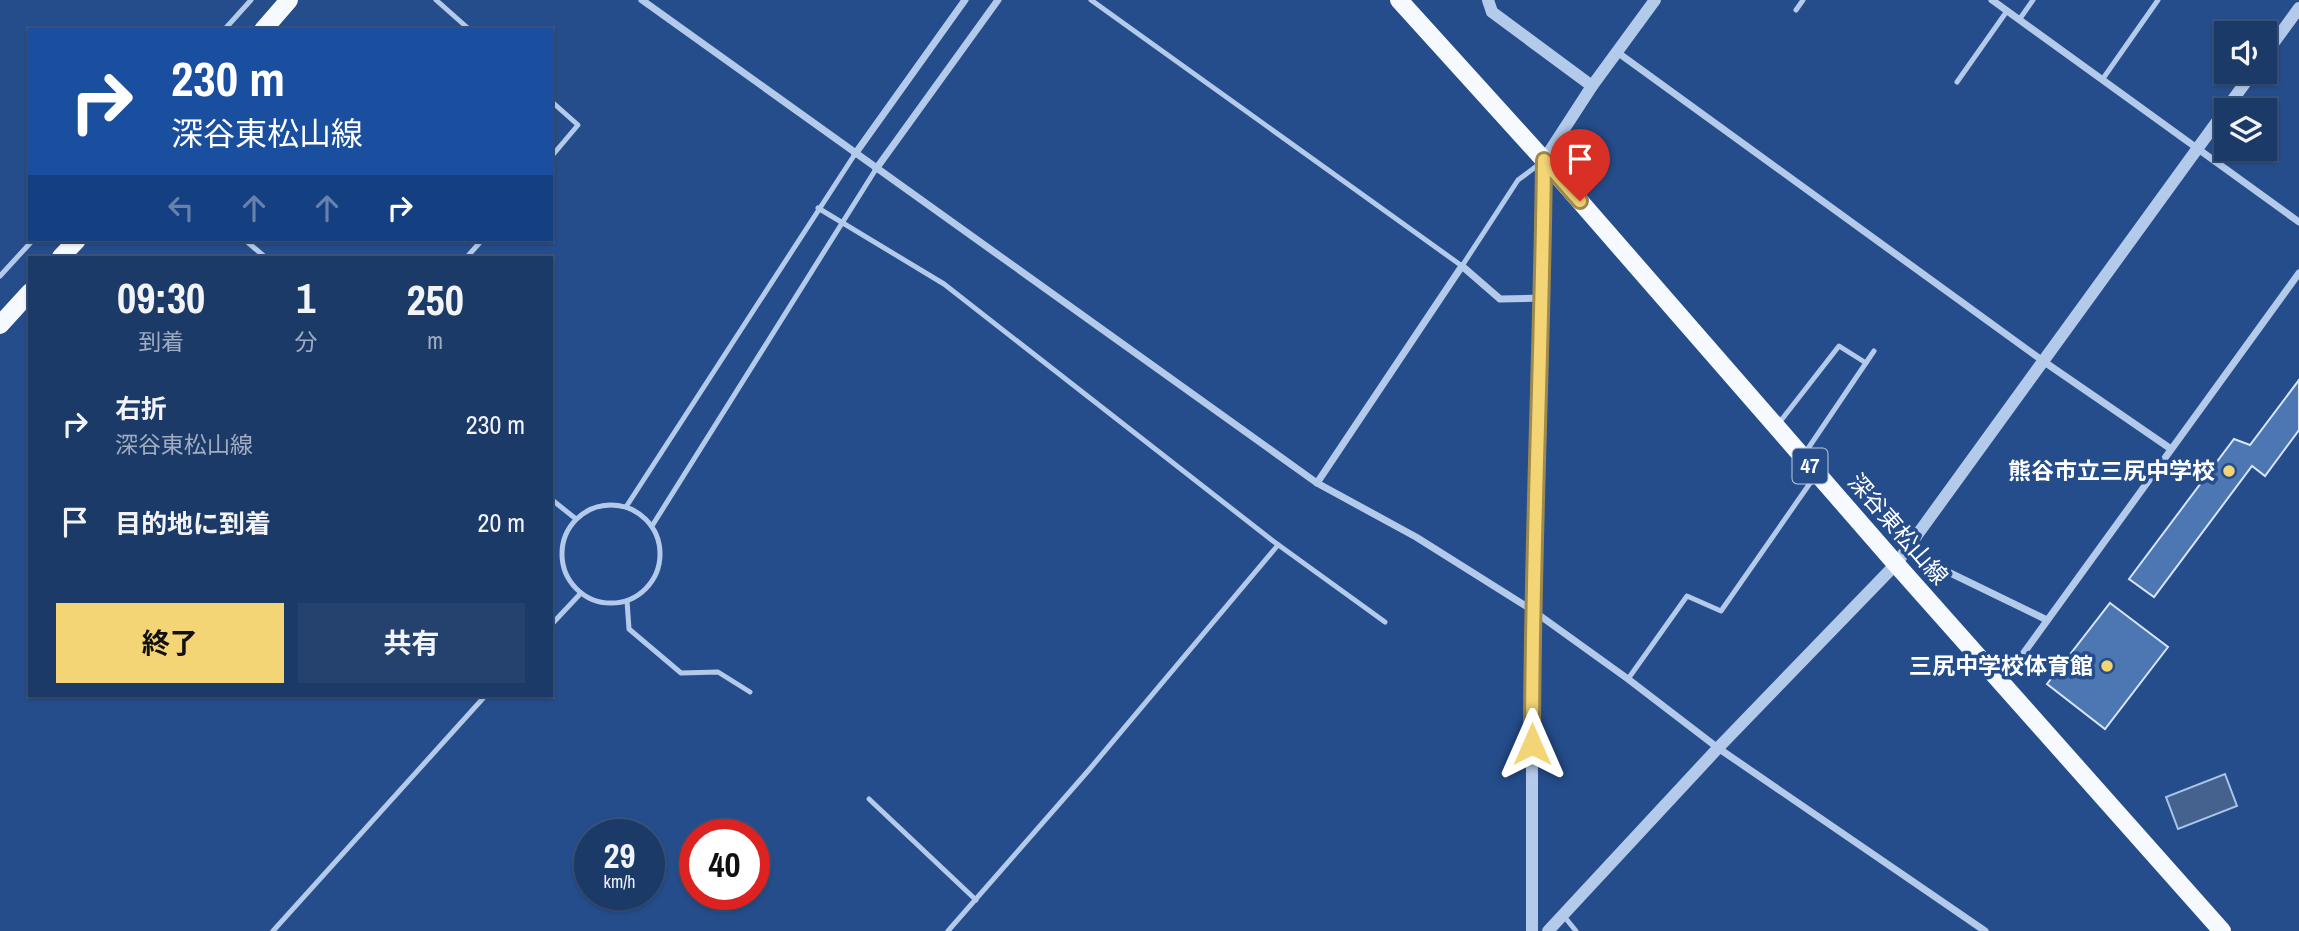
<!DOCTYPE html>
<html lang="ja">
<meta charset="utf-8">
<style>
body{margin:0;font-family:"Archivo Narrow","Noto Sans JP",sans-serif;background:#25416e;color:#f1f3f6;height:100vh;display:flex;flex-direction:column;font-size:26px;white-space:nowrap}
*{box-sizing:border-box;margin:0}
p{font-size:23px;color:#a0adc0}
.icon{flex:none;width:38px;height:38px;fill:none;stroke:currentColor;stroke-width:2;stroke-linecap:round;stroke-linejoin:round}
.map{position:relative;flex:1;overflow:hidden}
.drawer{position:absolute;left:28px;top:256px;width:525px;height:441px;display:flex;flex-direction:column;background:#1c3a68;border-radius:0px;box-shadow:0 2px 5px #0004,0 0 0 2px #3a547c}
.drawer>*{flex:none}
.hud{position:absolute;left:28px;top:28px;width:525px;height:214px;border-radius:0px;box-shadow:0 2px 5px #0004,0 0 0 2px #3a547c;background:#1a4fa0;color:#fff;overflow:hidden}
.buttons{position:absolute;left:2214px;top:21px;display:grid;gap:14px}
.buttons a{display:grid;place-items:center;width:63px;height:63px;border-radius:0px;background:#1c3a68;box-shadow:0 2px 5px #0004,0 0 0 2px #3a547c;font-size:35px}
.speed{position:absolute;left:574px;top:819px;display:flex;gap:14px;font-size:35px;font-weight:700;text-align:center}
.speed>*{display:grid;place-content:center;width:91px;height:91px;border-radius:50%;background:#1c3a68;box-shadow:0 2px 5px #0004,0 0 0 2px #3a547c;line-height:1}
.speed small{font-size:18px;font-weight:400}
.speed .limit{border:10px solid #d22;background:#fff;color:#111}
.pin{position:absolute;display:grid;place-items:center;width:60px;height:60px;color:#fff;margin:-72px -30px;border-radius:50% 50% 50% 0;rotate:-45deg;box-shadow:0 0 7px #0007}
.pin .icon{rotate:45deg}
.me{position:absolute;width:77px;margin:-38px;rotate:0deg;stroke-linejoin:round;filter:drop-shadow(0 0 5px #0008)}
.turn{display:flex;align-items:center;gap:24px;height:147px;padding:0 28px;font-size:32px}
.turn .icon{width:91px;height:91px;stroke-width:2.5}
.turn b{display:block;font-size:49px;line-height:60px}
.lanes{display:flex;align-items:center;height:66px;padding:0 28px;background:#0003;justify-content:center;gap:35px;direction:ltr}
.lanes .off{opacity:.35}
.eta{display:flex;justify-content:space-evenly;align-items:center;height:119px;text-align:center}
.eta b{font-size:42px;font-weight:700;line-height:49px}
.primary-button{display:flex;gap:14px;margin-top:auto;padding:14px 28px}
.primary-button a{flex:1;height:80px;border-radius:0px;background:#f4d576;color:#111;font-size:28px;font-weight:700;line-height:80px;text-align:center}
.primary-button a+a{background:#25416e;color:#f1f3f6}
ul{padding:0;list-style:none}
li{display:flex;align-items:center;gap:21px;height:98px;padding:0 28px}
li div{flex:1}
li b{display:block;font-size:26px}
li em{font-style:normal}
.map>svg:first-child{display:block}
.water{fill:#45618e;stroke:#a7c4eb;stroke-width:2}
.building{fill:#4d77b2;stroke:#d7e5f8;stroke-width:2}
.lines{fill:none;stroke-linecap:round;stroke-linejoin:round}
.service{stroke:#b3caea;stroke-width:5}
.minor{stroke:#b3caea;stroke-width:7}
.tertiary{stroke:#b3caea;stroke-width:12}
.primary{stroke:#f6f9fe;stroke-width:18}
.route-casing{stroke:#9f8a4d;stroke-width:18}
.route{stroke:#f4d576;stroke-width:12}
.poi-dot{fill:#f4d576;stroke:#254d8b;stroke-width:2.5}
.labels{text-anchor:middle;stroke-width:7;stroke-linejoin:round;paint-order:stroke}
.shield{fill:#254d8b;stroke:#becadc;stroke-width:2}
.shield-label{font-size:21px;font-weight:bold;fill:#fff}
.poi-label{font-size:23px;font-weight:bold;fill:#fff;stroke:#254d8b;text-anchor:end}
.street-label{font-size:23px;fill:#fff;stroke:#254d8b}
</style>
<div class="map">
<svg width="2299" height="931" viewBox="0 0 2299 931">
<rect width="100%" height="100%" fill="#254d8b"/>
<polygon class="water" points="2225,774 2237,806 2178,829 2166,797"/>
<g class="building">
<polygon points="2299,380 2299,430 2265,476 2252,466 2154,597 2129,579 2234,439 2250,445"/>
<polygon points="2110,603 2168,647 2105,729 2047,684"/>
</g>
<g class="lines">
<g class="service">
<polyline points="436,0 470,30"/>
<polyline points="1091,0 1462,266 1518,180 1542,162"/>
<polyline points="1796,10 1803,0"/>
<polyline points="2019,20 2033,0"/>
<polyline points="224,30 251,0"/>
<polyline points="2102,80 2158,0"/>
<polyline points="1957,82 2007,11"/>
<polyline points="551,101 578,125 551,157"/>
<polyline points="818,208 944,284 1273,541 1385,622"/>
<polyline points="245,240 265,257"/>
<polyline points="467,257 482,240"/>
<polyline points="0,276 33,240"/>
<polyline points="1779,423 1839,346 1866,363"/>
<polyline points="1805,453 1874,351"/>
<polyline points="551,499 576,519"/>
<circle cx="611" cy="554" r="49"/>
<polyline points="626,507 855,154"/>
<polyline points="652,526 876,169"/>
<polyline points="627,601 629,629 681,673 718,672 750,692"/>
<polyline points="551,625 581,593"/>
<polyline points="1628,679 1687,596 1721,611 1815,476"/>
<polyline points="869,799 976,900"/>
<polyline points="1563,915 1576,931"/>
<polyline points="273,931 486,695"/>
<polyline points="948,931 1088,771 1278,545"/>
</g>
<g class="minor">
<polyline points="642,0 1317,483 1416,537 1532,610 1628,679 1718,748 1985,931"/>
<polyline points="1992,0 2299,222"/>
<polyline points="1617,52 2043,361 2171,449"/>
<polyline points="855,154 965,0"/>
<polyline points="876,169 998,0"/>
<polyline points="1317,483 1462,266 1500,299 1543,298"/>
<polyline points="1905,551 2047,620"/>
<polyline points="2002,683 2299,273"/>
</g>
<g class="tertiary">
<polyline points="1488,0 1492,12 1592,86"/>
<polyline points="2264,56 2299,8"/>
<polyline points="1532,931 1532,610 1543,298 1544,160 1592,86 1655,0"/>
<polyline points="1548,931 1718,748 1896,564 2253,72"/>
</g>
<g class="primary">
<polyline points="1399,0 1544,160 1896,564 2222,931"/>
<polyline points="263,30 289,0"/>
<polyline points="61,257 77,240"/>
<polyline points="0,325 30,292"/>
</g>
</g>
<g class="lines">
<defs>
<path id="route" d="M1532,744C1532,549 1542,354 1544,160L1580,201"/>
</defs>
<use href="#route" class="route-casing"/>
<use href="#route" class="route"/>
</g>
<g class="poi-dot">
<circle cx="2229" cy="471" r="7"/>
<circle cx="2107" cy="666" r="7"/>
</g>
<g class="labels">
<rect class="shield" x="1792.5" y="448.5" width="35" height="35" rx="5"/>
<g class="shield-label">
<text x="1810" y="473">47</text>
</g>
<g class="poi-label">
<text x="2215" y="479">熊谷市立三尻中学校</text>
<text x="2093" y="674">三尻中学校体育館</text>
</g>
<g class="street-label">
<text transform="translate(1898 529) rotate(49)" y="8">深谷東松山線</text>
</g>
</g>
</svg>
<div class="buttons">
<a><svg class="icon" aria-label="sound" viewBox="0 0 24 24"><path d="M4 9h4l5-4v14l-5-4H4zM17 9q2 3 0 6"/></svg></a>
<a><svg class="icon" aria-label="layers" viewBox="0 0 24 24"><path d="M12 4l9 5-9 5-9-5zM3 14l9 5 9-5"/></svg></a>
</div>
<div class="speed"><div>29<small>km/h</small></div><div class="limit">40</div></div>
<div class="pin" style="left:1580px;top:201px;background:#d93025"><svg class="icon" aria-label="arrive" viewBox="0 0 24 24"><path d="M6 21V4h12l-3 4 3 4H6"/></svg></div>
<svg class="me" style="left:1532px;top:744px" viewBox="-20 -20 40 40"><path d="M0-17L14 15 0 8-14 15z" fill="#f4d576" stroke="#fff" stroke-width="4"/></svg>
<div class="hud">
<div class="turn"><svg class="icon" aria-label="right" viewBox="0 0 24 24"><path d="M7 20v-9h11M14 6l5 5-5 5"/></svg><div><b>230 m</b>深谷東松山線</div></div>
<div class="lanes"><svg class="icon off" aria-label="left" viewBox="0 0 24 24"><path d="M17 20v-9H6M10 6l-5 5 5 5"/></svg><svg class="icon off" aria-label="ahead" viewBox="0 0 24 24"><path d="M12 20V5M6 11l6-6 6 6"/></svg><svg class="icon off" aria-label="ahead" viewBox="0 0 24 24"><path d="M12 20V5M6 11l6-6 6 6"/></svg><svg class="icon" aria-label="right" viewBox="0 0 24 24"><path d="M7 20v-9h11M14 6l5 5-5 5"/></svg></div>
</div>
<section class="drawer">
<div class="eta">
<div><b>09:30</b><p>到着</p></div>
<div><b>1</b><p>分</p></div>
<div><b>250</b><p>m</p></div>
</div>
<ul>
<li><svg class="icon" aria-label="right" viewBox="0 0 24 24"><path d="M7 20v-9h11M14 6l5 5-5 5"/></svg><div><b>右折</b><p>深谷東松山線</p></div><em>230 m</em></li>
<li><svg class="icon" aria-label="arrive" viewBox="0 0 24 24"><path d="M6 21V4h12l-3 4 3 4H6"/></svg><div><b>目的地に到着</b></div><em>20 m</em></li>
</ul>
<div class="primary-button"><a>終了</a><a>共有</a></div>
</section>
</div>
